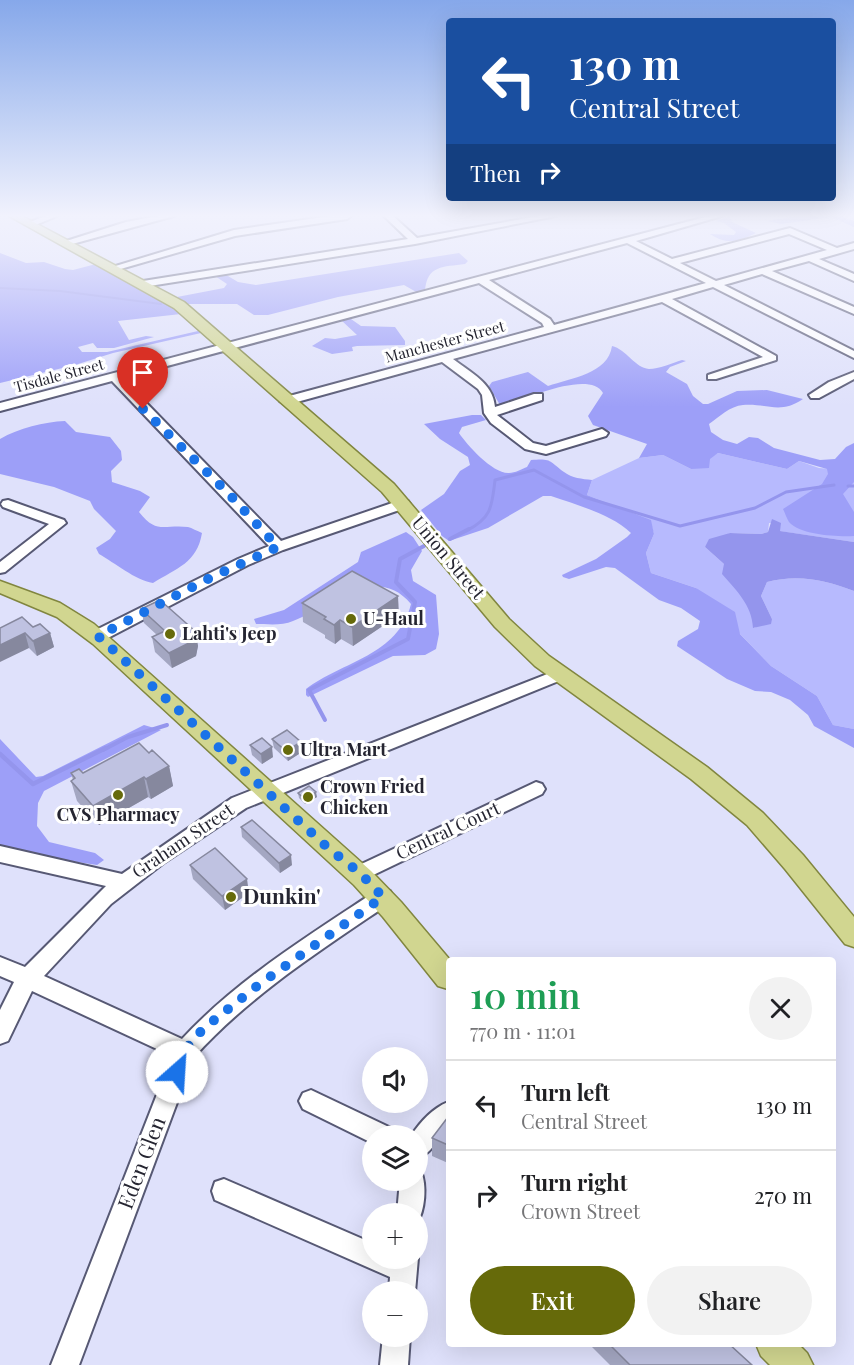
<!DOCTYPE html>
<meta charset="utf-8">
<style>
body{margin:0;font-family:"Playfair Display",serif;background:#f2f2f2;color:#202124;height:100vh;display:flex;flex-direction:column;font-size:22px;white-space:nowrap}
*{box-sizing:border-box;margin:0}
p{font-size:20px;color:#757577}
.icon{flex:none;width:33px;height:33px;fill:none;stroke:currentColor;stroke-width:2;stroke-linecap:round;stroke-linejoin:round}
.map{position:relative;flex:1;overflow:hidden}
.sheet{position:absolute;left:446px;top:957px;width:390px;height:390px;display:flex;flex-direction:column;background:#fff;border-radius:6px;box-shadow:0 6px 24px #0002}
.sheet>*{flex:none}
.guide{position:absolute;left:446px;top:18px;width:390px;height:183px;border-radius:6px;box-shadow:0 6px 24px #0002;background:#1a4fa0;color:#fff;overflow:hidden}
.fabs{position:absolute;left:362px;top:1047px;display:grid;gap:12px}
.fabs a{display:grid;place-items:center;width:66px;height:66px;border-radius:50%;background:#fff;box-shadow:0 6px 24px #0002;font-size:30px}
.pin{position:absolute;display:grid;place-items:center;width:51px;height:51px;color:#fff;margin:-62px -26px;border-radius:50% 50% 50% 0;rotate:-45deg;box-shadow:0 0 6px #0007}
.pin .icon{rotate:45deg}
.me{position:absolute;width:66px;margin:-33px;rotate:26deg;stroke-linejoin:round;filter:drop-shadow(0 0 4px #0008)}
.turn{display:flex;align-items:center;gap:21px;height:126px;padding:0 24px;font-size:27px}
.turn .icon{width:78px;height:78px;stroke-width:2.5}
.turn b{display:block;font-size:42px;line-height:51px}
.then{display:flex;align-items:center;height:57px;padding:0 24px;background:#0003;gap:12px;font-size:22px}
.round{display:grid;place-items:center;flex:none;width:63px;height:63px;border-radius:32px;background:#f2f2f2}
.summary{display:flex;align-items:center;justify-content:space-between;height:102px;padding:0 24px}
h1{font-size:36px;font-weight:600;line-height:45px;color:#1e9e55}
.cta{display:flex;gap:12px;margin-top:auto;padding:12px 24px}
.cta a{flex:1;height:69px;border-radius:36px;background:#666a0a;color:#fff;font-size:24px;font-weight:600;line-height:69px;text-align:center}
.cta a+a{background:#f2f2f2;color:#202124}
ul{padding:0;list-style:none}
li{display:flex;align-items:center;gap:18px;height:90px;padding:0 24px;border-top:2px solid #e0e0e0}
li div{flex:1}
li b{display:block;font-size:22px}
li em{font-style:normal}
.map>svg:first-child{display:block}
.green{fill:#b7bafe}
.forest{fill:#9d9ff8}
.water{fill:#9495ed}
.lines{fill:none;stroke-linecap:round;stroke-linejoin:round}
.stream-far3{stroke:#9495ed;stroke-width:2}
.stream-far2{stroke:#9495ed;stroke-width:3}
.stream-far1{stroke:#9495ed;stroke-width:4}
.stream{stroke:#9495ed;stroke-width:4.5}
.minor-casing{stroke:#575974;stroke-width:4}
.major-casing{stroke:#81863f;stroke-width:3}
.minor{fill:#fff;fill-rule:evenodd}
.major{fill:#d1d690;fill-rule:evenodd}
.wall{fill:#a4a7c2}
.shaded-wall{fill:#86889e}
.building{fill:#bfc2e1;stroke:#86889e;stroke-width:1.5}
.route{stroke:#1a73e8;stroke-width:10;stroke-dasharray:0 18}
.poi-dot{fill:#666a0a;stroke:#fff;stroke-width:2}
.labels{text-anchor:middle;stroke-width:6;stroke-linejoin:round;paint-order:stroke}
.far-street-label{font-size:15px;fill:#252531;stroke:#fff}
.street-label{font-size:18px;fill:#252531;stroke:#fff}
.poi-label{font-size:18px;font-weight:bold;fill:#252531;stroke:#fff;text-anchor:start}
.near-poi-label{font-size:21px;font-weight:bold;fill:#252531;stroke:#fff;text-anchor:start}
.near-street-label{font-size:21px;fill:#252531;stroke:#fff}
</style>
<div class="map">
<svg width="854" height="1365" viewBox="0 0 854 1365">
<rect width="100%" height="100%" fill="#dfe1fb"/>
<path class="green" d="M718,453L787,469L799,461L819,468L854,471V542L779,531L780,523H769L768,532L761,534L730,533L705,547L724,564L753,615L754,628L772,619L761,596L767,582C799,574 824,580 854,591V729L833,725L817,696L771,666L696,588L651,573L646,553L654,534L650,520L587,495L592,480L639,458L663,455L691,469Z"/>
<g class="forest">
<path d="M730,216L732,222L756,233C738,242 727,245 710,234L734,235L736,232L724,223L716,221Z"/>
<polygon points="795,216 840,216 854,221 854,227 831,217 781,224 767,221"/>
<polygon points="0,253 26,263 44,262 65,269 73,270 96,264 161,298 181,314 118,321 129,340 146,336 154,337 114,348 97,348 93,343 78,347 82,352 107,352 198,331 201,333 113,353 75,365 0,383"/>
<path d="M459,253L468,261L465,264C443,267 427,265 425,291L418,293L404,285L338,297L268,315H254L237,304H186L177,297L224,288L227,284L215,276L223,273L238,282L256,285Z"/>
<polygon points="345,319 351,319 361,326 395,327 405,341 405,345 357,346 352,347 353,351 332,354 312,346 325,338 335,339 357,335 341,320"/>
<path d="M612,346C626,349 635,368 649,369C659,369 672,363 682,360L686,361L670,367L666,372L687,384L693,396L703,404H708L737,391L767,390L803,399C780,415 767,403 743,405C730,406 719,417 709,424L711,432L723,440L737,444L749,437L758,438L774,448L820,460L835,459L846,447L854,443V482L843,494L854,512V536C838,537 800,535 789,522C787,519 785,513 783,509L822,484L828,474L827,469L799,461L787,469L718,453L710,459L709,468L691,469L663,455L639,458L647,444L593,425L588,416L603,393C590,370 527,398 506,405H500L489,386L492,382L528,372L548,386C571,378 608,374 612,346Z"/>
<path d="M472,415H481L486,420L462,427L459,433C467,445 493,474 509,473C515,473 522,469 527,467L531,460C552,458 549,461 564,472C572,478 582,479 592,480L587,495L651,520L654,534L646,553L651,573L696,588L735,612L740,634L771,666L817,696L833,725L854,729V748L814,726L808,715L790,700L771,692L755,691L727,679L677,646L678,641L698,629L700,621L681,608L659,600L615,568L606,567L569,579L563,577L562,575L596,559L627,537L631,533C611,514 577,505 551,496H543L488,528L449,541L442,536L421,510L444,494L460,471L470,465L468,457L440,439L424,424Z"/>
<path d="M65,421L76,432L110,437L121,451L122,460L111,471L112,482L140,491L150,497L139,512C157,535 164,524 188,527C192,528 197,531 202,533C197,563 177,568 153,583C135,580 115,563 99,554L96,548L110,539L116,531L94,509L90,501L54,487L0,474V439C19,428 44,422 65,421Z"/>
<path d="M406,532L413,537L422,551L411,570L413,581L436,595L439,634L436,649L425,655L393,656L308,697L306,695V689C343,661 398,656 411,604C376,562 330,607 293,621C282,626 267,624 256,624L254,619L284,610L358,562L361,552Z"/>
<polygon points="144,725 161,730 44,791 38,803 37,826 49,842 95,853 104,860 97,865 32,855 0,845 0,739 36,777 43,776"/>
</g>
<path class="water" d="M772,519L781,523L780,531L854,542V591C824,580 799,574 767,582L761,596L772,619L771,624L753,628C752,605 736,590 722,574L724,564L705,547L709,539L730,533L761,534L768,532Z"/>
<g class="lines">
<polyline class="stream-far3" points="0,288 60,291 161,304"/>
<g class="stream-far2">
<polyline points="848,486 854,486"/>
<path d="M466,531C492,518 492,506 495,480L534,470L584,497L680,526L755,508L786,492L834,485"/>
</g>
<g class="stream-far1">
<polyline points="450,539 469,529"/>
<polyline points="325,720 309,690 408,639 415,602 396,582 400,559 424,546"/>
<polyline points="103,750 128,737 167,725"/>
</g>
<polyline class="stream" points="0,754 33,784 106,748"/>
<defs>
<g id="minor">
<polygon points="45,216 57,216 33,226 25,224"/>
<polygon points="158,216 174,216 65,246 60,243 126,222"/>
<polygon points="331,216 351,216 347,219 235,236 117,270 109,268 234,230"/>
<polygon points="384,216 393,216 417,238 539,216 556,216 415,244 143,287 138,284 143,281 408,239"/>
<path d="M709,216H722L636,241L672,259L790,228L837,248L854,243V249L819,259L854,274V281L809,261L772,271L854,307V314L762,274L724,285L854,351V358L713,287L672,299L776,356V360L716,379H708V375L763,357L662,302L453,359C471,373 493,383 495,407L534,394H542V400L497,415L533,443L546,446L602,429L608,433L606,436L546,454L525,449L491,423L484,413L482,395L478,389L442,362L286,405L280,401L282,398L544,327L542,323L479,283L122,378L281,541L398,501H408L410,504L408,507L283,550L248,565L104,640H92L90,636L92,632L238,559L269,546L112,381L0,411V403ZM789,234L827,250L716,281L680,263ZM627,243L706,283L554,325L550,319L489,280Z"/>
<polygon points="854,372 854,379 819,398 811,398 809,395 829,382"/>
<polygon points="8,500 64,520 66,523 5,572 0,573 0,562 49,524 3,507 1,504 3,501"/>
<path d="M560,669L566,670L568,674L566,678L246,808L165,862L111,904L44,976L182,1039C238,979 308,936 376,891L383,889L390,891L393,897L390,903C321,950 250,995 194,1057L79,1365H51L172,1056L32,991L8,1041L0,1044V1010L14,982L0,976V957L25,967L106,886L0,862V846L122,874L232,798Z"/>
<polygon points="536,782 542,784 545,789 542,794 367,878 360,881 353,878 350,873 353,868"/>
<polygon points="311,1090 391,1128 395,1136 372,1136 372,1143 303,1109 299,1101 303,1093"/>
<path d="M448,1102V1128C438,1139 430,1154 417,1160V1136H411C420,1122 433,1108 448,1102Z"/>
<path d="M417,1170L421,1171C427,1186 425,1210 417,1223V1214H397L400,1180H417Z"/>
<polygon points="224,1179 372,1243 372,1258 417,1258 417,1256 418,1258 415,1292 389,1292 390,1277 215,1200 212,1191 215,1182"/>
<polygon points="383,1336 410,1336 408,1365 380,1365"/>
</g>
<g id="major">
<polygon points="9,216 22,216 184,302 394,484 509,619 549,656 707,767 763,813 803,855 854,917 854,947 845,944 785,869 747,825 691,779 535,666 495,627 382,492 174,308"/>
<polygon points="0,581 60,603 94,624 371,871 401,902 450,960 448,989 438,986 383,917 354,885 93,644 57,617 0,593"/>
<polygon points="756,1344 798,1344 807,1353 813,1365 770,1365 761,1356"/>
</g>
</defs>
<use href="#minor" class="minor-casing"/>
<use href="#major" class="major-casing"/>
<use href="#minor" class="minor"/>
<use href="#major" class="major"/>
</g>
<g class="wall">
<polygon points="302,603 399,615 353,646 341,639 335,644 325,638 325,635 303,622"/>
<polygon points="141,609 195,631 198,646 196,656 172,668 155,652 152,637 157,635 144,623"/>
<polygon points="33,627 50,633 54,647 37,656 29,648 0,628"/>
<polygon points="272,739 302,752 288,761 274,748"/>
<polygon points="250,745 273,757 262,764 252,755"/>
<polygon points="149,753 169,766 173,786 151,799 148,797 99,825 77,801 71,781 73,780 71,773 83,773"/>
<polygon points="298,793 317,797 305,804 299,798"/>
<polygon points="241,827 292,865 280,873 242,837"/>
<polygon points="190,865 249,893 225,910 193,879"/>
<polygon points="448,1117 448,1163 432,1156 432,1138"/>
<polygon points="589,1344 729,1344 752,1365 610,1365"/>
</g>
<g class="shaded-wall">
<polygon points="398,596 399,615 353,646 352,627"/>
<polygon points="340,620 341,639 335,644 334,625"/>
<polygon points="195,631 198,646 196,656 172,668 169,653"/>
<polygon points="25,633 29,648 0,662 0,645"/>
<polygon points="50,633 54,647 37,656 33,641"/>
<polygon points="301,742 302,752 288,761 286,751"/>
<polygon points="272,747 273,757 262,764 261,754"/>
<polygon points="169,766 173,786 151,799 146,779"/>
<polygon points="144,777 148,797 99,825 93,806"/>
<polygon points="316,792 317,797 305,804 305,799"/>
<polygon points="291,855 292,865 280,873 279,863"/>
<polygon points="247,879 249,893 225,910 222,896"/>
</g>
<g class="building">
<polygon points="352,571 398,596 352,627 340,620 334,625 324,619 326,617 302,603"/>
<polygon points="160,600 195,631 193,641 169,653 152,637 165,631 141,609"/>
<polygon points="22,617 33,627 40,624 50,633 33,641 25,633 0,645 0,628"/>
<polygon points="287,730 301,742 286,751 272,739"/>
<polygon points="262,738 272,747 261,754 250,745"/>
<polygon points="139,743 149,753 152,750 169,766 146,779 144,777 93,806 71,781 75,778 71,773 79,769 83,773"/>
<polygon points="309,786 316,792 305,799 298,793"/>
<polygon points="252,820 291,855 279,863 241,827"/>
<polygon points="215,848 247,879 222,896 190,865"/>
<polygon points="448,1117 448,1145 432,1138"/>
<polygon points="609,1344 729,1344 752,1365 630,1365"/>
</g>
<linearGradient id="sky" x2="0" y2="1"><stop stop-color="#86a8ea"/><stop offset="0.53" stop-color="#f1f2fd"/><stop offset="1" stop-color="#f1f2fd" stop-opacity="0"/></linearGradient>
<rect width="854" height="407" fill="url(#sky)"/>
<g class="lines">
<polyline class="route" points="143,409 227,492 278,547 212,577 98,636 328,848 360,873 383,897 257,986 203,1029 184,1051 177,1072"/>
</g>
<g class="poi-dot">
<circle cx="351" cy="619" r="6"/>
<circle cx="170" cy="634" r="6"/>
<circle cx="288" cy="750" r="6"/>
<circle cx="118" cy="795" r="6"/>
<circle cx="308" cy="797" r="6"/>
<circle cx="231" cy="897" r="6"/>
</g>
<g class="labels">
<g class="far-street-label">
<text transform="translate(445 342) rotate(-15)" y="5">Manchester Street</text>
<text transform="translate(59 376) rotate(-15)" y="5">Tisdale Street</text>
</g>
<g class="street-label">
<text transform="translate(448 558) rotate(50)" y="6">Union Street</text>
<text transform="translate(448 831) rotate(-25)" y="6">Central Court</text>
<text transform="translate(183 841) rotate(-34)" y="6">Graham Street</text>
</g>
<g class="poi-label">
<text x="363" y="625">U-Haul</text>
<text x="182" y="640">Lahti's Jeep</text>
<text x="300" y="756">Ultra Mart</text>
<text x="320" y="793">Crown Fried<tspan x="320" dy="21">Chicken</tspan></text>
<text x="118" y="821" text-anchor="middle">CVS Pharmacy</text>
</g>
<g class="near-poi-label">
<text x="243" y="904">Dunkin'</text>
</g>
<g class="near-street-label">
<text transform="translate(142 1163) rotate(-69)" y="7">Eden Glen</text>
</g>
</g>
</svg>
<div class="fabs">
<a><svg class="icon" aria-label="sound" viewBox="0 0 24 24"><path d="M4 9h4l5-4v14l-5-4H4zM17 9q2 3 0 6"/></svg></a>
<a><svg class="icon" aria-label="layers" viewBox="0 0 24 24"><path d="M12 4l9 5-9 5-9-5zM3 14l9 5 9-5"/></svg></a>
<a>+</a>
<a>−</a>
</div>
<div class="pin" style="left:143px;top:409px;background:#d93025"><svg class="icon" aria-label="arrive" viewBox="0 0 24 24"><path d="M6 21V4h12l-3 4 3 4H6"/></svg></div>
<svg class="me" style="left:177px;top:1072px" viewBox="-20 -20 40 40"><circle r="19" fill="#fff"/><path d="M0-13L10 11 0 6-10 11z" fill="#1a73e8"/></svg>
<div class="guide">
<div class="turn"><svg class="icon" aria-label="left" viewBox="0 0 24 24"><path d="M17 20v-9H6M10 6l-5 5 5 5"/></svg><div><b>130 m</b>Central Street</div></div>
<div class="then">Then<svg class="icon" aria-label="right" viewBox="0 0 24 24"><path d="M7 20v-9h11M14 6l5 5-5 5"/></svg></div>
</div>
<section class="sheet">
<div class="summary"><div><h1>10 min</h1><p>770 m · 11:01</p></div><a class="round"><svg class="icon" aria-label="close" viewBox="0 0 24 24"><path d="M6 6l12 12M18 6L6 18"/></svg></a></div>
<ul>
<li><svg class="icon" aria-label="left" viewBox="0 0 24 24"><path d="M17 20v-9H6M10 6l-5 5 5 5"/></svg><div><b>Turn left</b><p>Central Street</p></div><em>130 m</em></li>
<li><svg class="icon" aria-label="right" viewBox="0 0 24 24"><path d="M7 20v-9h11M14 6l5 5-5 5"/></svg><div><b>Turn right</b><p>Crown Street</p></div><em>270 m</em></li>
</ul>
<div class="cta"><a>Exit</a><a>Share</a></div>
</section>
</div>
